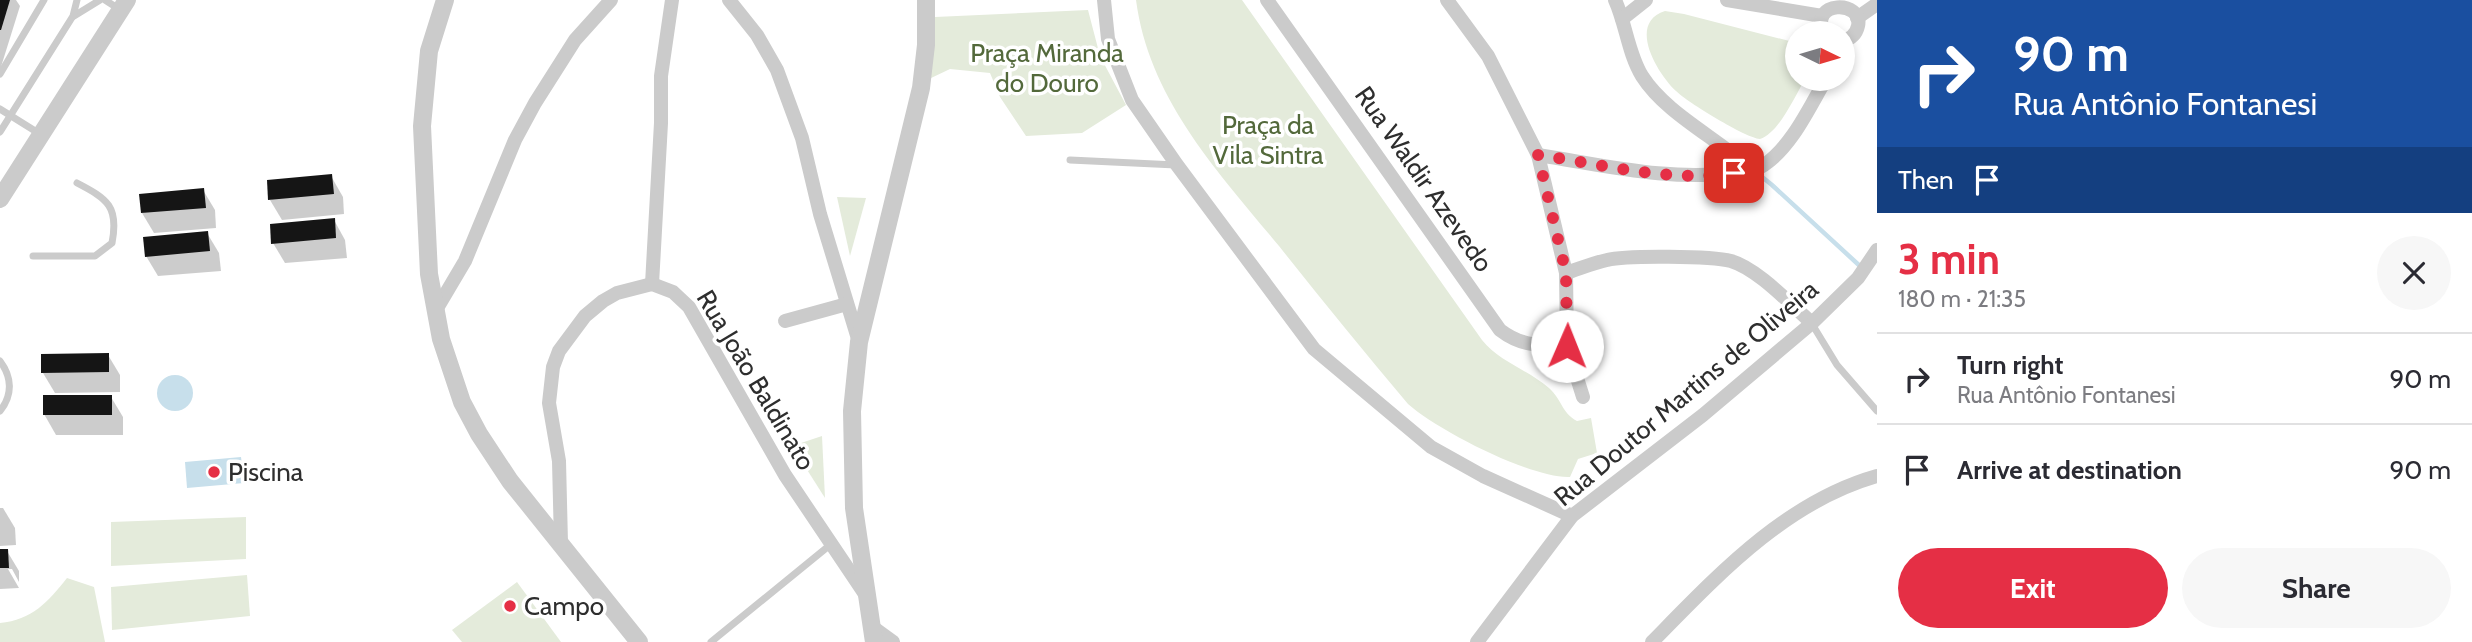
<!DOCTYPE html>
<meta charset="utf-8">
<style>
body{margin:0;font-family:Cabin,sans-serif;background:#f7f7f7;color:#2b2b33;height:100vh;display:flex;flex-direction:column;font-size:26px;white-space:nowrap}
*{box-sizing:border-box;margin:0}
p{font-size:23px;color:#7c7c81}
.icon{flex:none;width:38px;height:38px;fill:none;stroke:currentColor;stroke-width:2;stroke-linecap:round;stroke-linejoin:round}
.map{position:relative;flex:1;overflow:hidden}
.panel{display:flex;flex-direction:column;background:#fff;width:595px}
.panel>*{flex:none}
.guide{background:#1a4fa0;color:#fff;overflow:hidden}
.needle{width:46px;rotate:95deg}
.buttons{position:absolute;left:1785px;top:21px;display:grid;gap:14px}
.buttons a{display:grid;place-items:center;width:70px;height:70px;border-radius:50%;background:#fff;box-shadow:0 4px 10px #0003;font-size:35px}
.pin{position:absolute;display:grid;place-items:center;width:60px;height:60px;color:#fff;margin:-30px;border-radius:14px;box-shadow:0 4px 10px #0006}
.me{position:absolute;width:77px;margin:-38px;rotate:1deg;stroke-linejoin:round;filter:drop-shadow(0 0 5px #0008)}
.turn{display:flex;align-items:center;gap:24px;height:147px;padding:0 21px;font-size:32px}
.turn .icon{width:91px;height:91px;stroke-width:2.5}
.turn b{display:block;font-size:49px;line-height:60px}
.then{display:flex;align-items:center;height:66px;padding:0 21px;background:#0003;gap:14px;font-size:26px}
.round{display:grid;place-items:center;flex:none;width:74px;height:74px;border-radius:37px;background:#f7f7f7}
.summary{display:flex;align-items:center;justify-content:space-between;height:119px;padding:0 21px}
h1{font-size:42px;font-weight:800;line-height:52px;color:#e52f45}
.button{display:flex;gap:14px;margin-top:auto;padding:14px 21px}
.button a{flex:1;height:80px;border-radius:42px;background:#e52f45;color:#fff;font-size:28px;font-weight:800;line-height:80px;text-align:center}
.button a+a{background:#f7f7f7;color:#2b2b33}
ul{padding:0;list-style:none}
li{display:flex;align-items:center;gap:21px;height:91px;padding:0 21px;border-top:2px solid #e1e1e2}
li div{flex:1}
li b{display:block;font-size:26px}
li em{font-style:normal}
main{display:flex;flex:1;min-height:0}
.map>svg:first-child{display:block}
.green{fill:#e4ebdb}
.water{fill:#c7dfeb}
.shadow{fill:#0003}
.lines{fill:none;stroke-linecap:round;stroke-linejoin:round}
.stream{stroke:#c7dfeb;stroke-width:4.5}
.building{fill:#151515}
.service{stroke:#cbcbcb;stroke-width:7}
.minor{stroke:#cbcbcb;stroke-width:14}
.tertiary{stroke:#cbcbcb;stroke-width:18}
.route{stroke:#e52f45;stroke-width:12;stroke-dasharray:0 21.6}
.poi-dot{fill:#e52f45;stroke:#fff;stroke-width:2.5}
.labels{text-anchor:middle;stroke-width:7;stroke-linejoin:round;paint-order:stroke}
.park-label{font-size:26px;fill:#53693b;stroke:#fff}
.street-label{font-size:26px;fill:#2e2e2e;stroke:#fff}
.poi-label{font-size:26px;fill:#2e2e2e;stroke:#fff;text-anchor:start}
</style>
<main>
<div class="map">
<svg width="1877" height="642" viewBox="0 0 1877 642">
<rect width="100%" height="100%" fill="#fff"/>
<g class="green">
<path d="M1136,0H1242L1482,340C1500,362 1528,370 1549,388C1562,400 1562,413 1577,421L1591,418L1597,453L1578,459L1570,477C1532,479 1437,430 1408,404C1364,352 1321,299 1279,246C1218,172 1149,99 1136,0Z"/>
<polygon points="1088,10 1100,56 1126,105 1082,133 1026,136 1000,97 990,73 950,69 929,79 935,17"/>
<path d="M1665,11L1684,14L1797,43V79H1805C1795,96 1779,133 1760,139C1746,138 1687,102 1676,91C1657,73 1627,23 1665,11Z"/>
<polygon points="837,197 866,198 850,256"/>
<polygon points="822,436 825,498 792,446"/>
<polygon points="246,517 246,559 111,566 111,522"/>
<polygon points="247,575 250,616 112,630 111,587"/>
<path d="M67,578L94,587L105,642H0V623C32,620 48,602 67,578Z"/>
<polygon points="517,582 561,642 462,642 452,630"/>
</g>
<g class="water">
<circle cx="175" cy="393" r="18"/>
<polygon points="241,457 244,483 187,488 185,462"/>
</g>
<g class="shadow">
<polygon points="0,0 16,0 20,6 0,70"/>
<polygon points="331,176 343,197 344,214 282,220 270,200"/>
<polygon points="203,190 215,210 216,228 154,233 142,213"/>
<polygon points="334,220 345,240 347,258 285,263 273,243"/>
<polygon points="207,233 219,253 221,271 158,276 146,256"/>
<polygon points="108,355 120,375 120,392 55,393 43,373"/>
<polygon points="111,397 123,417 123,435 56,435 44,414"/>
<polygon points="0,508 3,508 15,528 16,545 0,546"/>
<polygon points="0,551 7,551 19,571 19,582 12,569 8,569 19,588 0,589"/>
</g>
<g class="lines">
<polyline class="stream" points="1756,172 1772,185 1861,267"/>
</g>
<g class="building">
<polygon points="0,0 10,0 1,30 0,30"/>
<polygon points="332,174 334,194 268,200 267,180"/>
<polygon points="204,188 206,208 141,213 139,194"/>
<polygon points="335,218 336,238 271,244 270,224"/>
<polygon points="208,231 210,251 145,257 143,237"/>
<polygon points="109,353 109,372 41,373 41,354"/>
<rect x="43" y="395" width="69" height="20"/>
<polygon points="0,549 8,549 9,568 0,568"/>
</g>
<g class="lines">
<g class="service">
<polyline points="105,0 119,9"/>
<polyline points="74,16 100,0"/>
<polyline points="0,74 44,0"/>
<polyline points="0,109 40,134"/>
<polyline points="0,132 73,16 77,0"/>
<polyline points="1070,160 1176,165"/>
<path d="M33,256H95L112,243C119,207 108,199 77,183"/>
<polyline points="1812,324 1837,365 1877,411"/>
<path d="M0,361C12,377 13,395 0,411"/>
<polyline points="711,642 830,545"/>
</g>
<g class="minor">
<polyline points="729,0 757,35 777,70 802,138 820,214 859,342"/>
<polyline points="1104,0 1108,39 1132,100 1177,165 1314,349 1431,447 1483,476 1572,516"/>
<path d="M1267,0L1500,330C1522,347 1540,345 1567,346"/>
<polyline points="1447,0 1488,56 1538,155 1566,273 1567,346 1583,397"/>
<path d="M1615,0C1626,24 1628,53 1642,76C1666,114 1719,139 1752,170"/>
<polyline points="1727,0 1822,16"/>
<polyline points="1857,18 1877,4"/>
<polyline points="1622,19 1646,0"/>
<path d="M1824,33C1808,0 1864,0 1858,26C1856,35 1850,39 1843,41"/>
<path d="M1538,155C1604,165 1672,182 1739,172C1747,170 1757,170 1764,165C1792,146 1809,108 1826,79"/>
<path d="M1566,273C1579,269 1593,263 1607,260C1626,255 1712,256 1731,261C1758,269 1790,304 1812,323"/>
<polyline points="652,284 661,123 661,76 672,0"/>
<polyline points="436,310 465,261 515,140 535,103 575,40 611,0"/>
<polyline points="785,321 847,304"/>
<polyline points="561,543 559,461 549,403 553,367 559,351 585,316 603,301 617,293 652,284 673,292 689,307 785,475 867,597"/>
<polyline points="871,626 893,642"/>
<polyline points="1477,642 1572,516 1703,415 1812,323 1858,278 1877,250"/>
<path d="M1652,642C1717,576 1785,502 1877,476"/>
</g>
<g class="tertiary">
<polyline points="445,0 429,51 422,126 429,274 441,339 462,402 479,434 510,481 639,642"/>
<polyline points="0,199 127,0"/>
<polyline points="874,642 854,508 852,411 859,342 921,88 926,45 926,0"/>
</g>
</g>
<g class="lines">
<path class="route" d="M1567,346L1566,273L1538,155C1601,164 1670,183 1734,173"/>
</g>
<g class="poi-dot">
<circle cx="214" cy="472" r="7"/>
<circle cx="510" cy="606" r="7"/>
</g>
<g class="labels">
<g class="park-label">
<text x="1047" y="62">Praça Miranda<tspan x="1047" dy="30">do Douro</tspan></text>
<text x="1268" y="134">Praça da<tspan x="1268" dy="30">Vila Sintra</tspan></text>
</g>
<g class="street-label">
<text transform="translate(1424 179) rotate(55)" y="9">Rua Waldir Azevedo</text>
<text transform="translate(756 380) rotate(59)" y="9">Rua João Baldinato</text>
<text transform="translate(1686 393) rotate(-40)" y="9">Rua Doutor Martins de Oliveira</text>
</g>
<g class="poi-label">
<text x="228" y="481">Piscina</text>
<text x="524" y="615">Campo</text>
</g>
</g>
</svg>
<div class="buttons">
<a><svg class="needle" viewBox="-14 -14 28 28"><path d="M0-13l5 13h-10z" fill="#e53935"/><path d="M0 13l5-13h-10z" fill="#7c7c81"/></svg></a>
</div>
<div class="pin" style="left:1734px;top:173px;background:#d93025"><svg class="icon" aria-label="arrive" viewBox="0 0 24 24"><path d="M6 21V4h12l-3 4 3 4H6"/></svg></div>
<svg class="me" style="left:1567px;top:346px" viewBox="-20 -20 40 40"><circle r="19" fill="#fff"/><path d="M0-13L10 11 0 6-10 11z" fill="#e52f45"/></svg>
</div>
<section class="panel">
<div class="guide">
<div class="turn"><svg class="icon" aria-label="right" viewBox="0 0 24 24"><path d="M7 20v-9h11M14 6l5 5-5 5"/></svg><div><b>90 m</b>Rua Antônio Fontanesi</div></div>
<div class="then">Then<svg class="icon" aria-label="arrive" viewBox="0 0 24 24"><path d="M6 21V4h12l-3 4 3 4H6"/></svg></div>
</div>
<div class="summary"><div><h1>3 min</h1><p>180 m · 21:35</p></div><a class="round"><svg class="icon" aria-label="close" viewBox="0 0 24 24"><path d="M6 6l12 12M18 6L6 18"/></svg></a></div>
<ul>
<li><svg class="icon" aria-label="right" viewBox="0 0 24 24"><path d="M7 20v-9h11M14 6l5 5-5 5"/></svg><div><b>Turn right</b><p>Rua Antônio Fontanesi</p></div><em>90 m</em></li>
<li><svg class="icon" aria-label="arrive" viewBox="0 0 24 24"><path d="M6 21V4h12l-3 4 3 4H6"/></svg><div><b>Arrive at destination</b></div><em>90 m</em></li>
</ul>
<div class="button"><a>Exit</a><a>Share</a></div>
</section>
</main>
